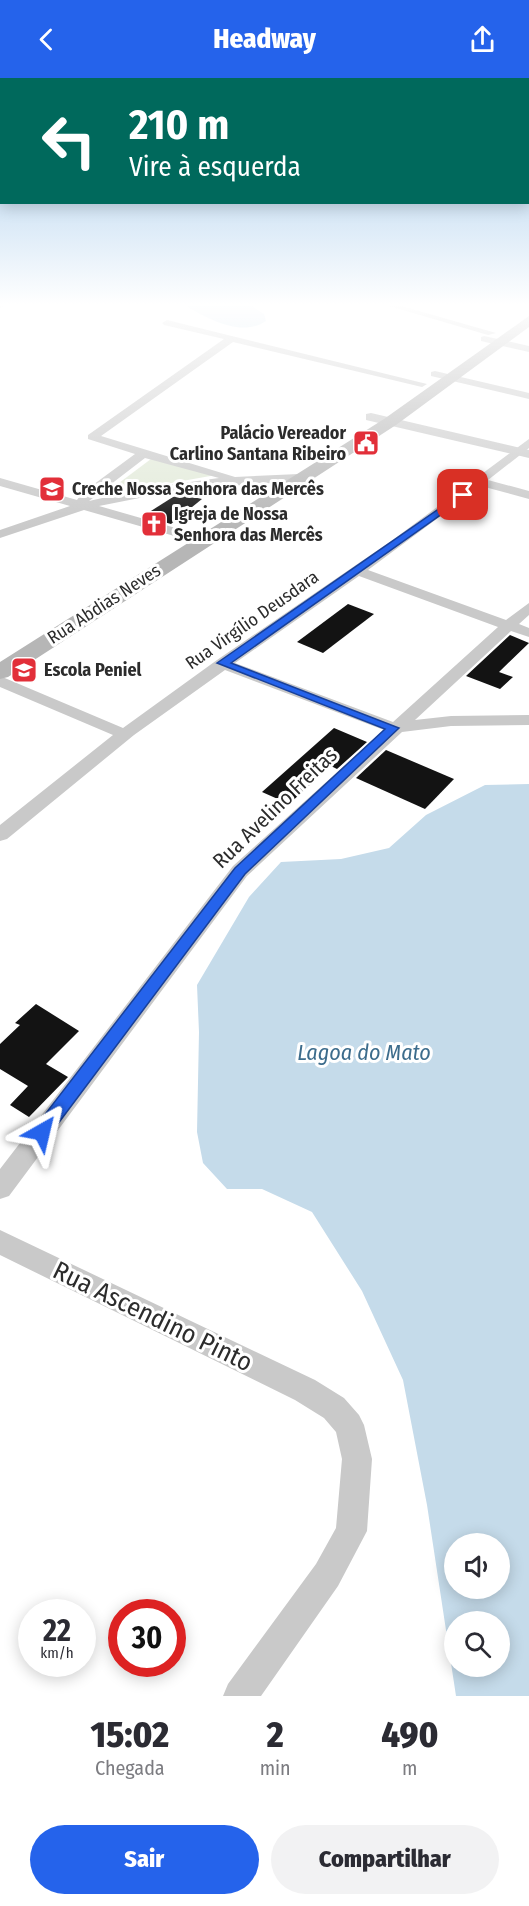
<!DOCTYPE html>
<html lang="pt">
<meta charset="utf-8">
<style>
body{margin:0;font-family:"Fira Sans Condensed",sans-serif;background:#f2f2f3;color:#2b2b33;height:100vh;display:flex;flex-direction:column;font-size:22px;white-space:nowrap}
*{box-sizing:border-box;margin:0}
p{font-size:20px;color:#7c7c81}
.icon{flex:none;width:33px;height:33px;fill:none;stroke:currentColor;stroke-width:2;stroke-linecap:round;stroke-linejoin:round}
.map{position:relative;height:1618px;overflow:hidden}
.side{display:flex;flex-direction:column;background:#fff;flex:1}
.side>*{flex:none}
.guide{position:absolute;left:0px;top:0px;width:530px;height:126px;box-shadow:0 3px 15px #0003;background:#00695c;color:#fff;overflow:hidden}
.fabs{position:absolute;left:444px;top:1455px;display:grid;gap:12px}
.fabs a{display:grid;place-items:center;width:66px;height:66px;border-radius:50%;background:#fff;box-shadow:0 3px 15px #0003;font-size:30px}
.speed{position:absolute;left:18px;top:1521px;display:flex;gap:12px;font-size:30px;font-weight:700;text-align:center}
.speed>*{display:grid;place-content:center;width:78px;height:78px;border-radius:50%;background:#fff;box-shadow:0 3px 15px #0003;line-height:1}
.speed small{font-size:15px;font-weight:400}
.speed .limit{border:9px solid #d22;background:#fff;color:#111}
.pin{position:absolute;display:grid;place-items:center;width:51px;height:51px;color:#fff;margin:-26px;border-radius:12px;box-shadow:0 3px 9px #0006}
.me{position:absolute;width:66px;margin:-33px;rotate:37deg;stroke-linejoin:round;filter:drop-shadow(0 0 4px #0008)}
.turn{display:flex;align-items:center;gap:21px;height:126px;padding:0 30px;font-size:27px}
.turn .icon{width:78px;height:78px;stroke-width:2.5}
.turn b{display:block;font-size:42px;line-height:51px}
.eta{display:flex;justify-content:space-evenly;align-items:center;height:102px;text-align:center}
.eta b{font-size:36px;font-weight:800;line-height:42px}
.primary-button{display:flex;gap:12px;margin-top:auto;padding:12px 30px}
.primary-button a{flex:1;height:69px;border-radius:36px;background:#2563eb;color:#fff;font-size:24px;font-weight:800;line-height:69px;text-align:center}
.primary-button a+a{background:#f2f2f3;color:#2b2b33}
header{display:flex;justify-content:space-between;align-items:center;height:78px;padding:0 30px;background:#2563eb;color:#fff;font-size:27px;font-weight:800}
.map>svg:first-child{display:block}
.green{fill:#e2ead9}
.water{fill:#c5dbea;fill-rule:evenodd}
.building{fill:#131313}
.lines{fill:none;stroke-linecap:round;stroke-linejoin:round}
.minor{fill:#c9c9c9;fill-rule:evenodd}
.tertiary{fill:#c9c9c9;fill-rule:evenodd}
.secondary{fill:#b6b6b6;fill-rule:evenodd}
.route{fill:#2563eb;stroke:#184099;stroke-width:1.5}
.labels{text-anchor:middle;stroke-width:6;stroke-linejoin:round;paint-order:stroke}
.far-poi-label{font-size:18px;font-weight:bold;fill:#2c2c2c;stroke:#fff;text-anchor:start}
.far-street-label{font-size:18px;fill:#2c2c2c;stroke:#fff}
.street-label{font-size:21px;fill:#2c2c2c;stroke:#fff}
.water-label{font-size:22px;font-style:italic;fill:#3c6c8c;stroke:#fff}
.near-street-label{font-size:26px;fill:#2c2c2c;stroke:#fff}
</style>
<header><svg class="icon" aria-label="back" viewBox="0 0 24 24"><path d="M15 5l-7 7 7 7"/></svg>Headway<svg class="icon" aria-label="share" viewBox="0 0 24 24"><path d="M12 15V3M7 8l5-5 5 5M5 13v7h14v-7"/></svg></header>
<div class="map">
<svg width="529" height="1618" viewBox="0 0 529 1618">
<rect width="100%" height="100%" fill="#fff"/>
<polygon class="green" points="151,381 216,397 103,417"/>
<g class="water">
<path d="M184,227H250L264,236L266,243C241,260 207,240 184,227Z"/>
<path d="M529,706V1618H456L427,1427L403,1302L362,1213L312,1134L262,1111H227L203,1085L197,1054L199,954L197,907L249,819L281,784L341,781L389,770L426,737L485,707ZM454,1466H500V1510H454ZM454,1544H500V1588H454Z"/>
</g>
<g class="building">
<polygon points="184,417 202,421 171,446 143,438 173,419"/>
<polygon points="348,526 374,536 323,575 297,564"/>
<polygon points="510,557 529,565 499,594 513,599 500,611 466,598"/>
<polygon points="334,650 367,664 337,691 331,688 289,726 262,714"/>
<polygon points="386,672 454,701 425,731 356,700"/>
<polygon points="36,926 79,953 46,986 68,999 29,1039 10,1027 28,1008 0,991 0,966 20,947 15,945"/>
</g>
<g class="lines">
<g class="minor">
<polygon points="0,227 5,227 0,230"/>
<polygon points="386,227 398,227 496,255 488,257"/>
<path d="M167,242L427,306L422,309L233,264L101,358L235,399L299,396L303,397V403L185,411L99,428L207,459V465L202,466L84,432L0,460V452L70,428L0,408V400L77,422L82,415L135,376L88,361V357L224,261L164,247L162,245ZM145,380L219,400L147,410L89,423Z"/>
<polygon points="484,258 529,268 529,274 481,263 481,259"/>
<polygon points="435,293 529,315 529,321 431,298 431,294"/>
<path d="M529,361V370L488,402L529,413V421L481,408L368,492L506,542L529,525V537L519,546L529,550V559L511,553L415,642L451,638L529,637V647L451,648L402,654L247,798L9,1118L0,1121V1091L233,788L384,652L225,592L134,657L7,761L0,763V747L113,657L0,609V598L123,650L217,582L394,461ZM359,498L498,549L393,644L235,585Z"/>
<polygon points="0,1152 315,1302 344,1320 359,1337 364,1347 372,1381 367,1453 338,1508 261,1618 223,1618 228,1606 316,1486 336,1450 342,1381 336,1354 324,1340 295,1322 0,1177"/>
</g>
<polygon class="tertiary" points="371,335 529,372 529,380 366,342 366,336"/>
<polygon class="secondary" points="529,238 529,249 396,347 8,599 0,601 0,584 384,341"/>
</g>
<linearGradient id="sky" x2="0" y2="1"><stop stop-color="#9ac4e9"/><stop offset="0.5" stop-color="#fff"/><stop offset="1" stop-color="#fff" stop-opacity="0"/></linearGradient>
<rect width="529" height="453" fill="url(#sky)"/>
<polygon class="route" points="463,414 466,419 231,585 399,650 245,796 48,1059 42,1061 36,1059 34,1054 36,1048 235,790 385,651 217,585"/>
<defs>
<symbol id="civic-square" viewBox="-11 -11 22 22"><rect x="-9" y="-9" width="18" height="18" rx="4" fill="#e22f39" stroke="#fff"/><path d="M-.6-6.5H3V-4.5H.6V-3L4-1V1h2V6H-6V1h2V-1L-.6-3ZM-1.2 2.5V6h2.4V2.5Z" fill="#fff"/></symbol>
<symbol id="school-square" viewBox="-11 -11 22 22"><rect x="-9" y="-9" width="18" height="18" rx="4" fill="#e22f39" stroke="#fff"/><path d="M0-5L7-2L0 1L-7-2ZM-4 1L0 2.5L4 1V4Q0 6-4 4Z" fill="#fff"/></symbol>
<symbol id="church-square" viewBox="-11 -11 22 22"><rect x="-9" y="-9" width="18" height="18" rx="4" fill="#e22f39" stroke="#fff"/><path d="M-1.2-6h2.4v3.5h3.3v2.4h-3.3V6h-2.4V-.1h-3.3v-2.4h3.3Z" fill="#fff"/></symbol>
</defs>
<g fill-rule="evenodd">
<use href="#civic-square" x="351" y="350" width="30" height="30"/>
<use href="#school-square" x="37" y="396" width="30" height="30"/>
<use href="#church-square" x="139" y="431" width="30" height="30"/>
<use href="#school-square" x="9" y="577" width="30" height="30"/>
</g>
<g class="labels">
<g class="far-poi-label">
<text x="346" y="361" text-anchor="end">Palácio Vereador<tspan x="346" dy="21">Carlino Santana Ribeiro</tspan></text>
<text x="72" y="417">Creche Nossa Senhora das Mercês</text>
<text x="174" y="442">Igreja de Nossa<tspan x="174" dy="21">Senhora das Mercês</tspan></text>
<text x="44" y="598">Escola Peniel</text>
</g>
<g class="far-street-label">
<text transform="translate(104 526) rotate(-33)" y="6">Rua Abdias Neves</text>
<text transform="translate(252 542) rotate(-35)" y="6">Rua Virgílio Deusdara</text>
</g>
<g class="street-label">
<text transform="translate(275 730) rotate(-44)" y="7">Rua Avelino Freitas</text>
</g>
<g class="water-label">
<text x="364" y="982">Lagoa do Mato</text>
</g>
<g class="near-street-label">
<text transform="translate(153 1238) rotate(26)" y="9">Rua Ascendino Pinto</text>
</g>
</g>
</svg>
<div class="fabs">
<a><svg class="icon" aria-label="sound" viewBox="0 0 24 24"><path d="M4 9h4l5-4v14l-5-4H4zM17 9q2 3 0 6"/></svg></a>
<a><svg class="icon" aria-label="search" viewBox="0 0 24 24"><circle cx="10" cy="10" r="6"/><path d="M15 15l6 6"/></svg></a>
</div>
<div class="speed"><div>22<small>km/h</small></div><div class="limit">30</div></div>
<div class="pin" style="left:463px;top:417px;background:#d93025"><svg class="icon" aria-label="arrive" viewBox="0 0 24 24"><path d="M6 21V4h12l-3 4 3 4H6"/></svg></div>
<svg class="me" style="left:42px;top:1054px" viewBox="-20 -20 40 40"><path d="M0-17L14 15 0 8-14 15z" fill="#2563eb" stroke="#fff" stroke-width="4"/></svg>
<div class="guide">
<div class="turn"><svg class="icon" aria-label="left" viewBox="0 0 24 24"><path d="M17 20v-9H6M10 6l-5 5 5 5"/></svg><div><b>210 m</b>Vire à esquerda</div></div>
</div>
</div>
<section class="side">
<div class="eta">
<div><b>15:02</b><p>Chegada</p></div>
<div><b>2</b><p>min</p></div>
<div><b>490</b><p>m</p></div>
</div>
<div class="primary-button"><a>Sair</a><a>Compartilhar</a></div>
</section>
